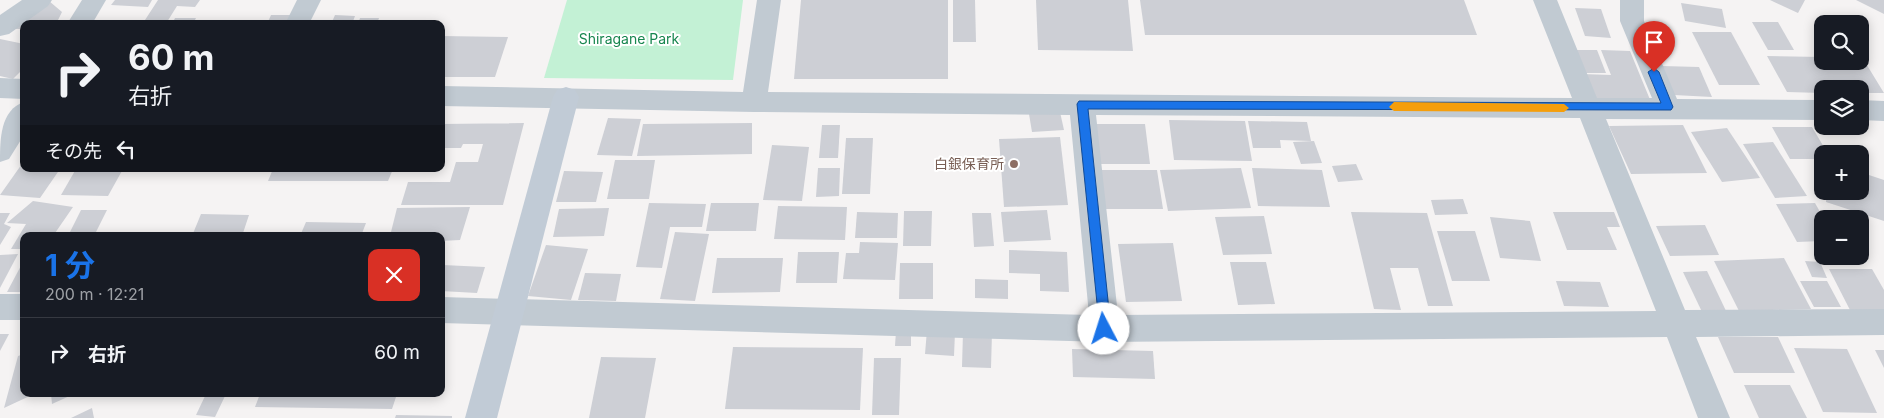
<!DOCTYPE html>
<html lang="ja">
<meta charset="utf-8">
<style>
body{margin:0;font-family:Inter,"Noto Sans JP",sans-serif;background:#242831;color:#f1f3f6;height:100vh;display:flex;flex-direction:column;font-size:19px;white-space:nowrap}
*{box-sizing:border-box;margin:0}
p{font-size:16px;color:#9ea1a6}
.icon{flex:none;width:28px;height:28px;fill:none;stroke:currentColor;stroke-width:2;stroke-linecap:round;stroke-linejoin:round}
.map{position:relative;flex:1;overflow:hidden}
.details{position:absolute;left:20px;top:232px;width:425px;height:165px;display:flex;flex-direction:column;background:#171b24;border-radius:10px;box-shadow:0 2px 12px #0003}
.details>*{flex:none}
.banner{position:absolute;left:20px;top:20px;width:425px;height:152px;border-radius:10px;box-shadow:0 2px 12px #0003;background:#171b24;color:#f1f3f6;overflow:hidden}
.tools{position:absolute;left:1814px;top:15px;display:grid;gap:10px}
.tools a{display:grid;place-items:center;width:55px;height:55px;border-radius:10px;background:#171b24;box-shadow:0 2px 12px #0003;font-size:25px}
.pin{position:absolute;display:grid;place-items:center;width:42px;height:42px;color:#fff;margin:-51px -21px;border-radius:50% 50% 50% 0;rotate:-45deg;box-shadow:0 0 5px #0007}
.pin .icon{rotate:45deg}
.me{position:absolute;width:55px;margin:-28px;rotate:355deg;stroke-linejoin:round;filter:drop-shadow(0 0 4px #0008)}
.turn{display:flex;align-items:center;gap:18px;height:105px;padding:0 25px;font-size:22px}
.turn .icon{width:65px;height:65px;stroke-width:2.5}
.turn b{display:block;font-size:35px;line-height:42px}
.then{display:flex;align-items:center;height:48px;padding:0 25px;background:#0003;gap:10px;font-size:19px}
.round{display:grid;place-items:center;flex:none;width:52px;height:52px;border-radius:10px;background:#242831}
.headline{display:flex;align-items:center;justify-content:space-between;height:85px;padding:0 25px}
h1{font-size:30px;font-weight:700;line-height:38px;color:#1a73e8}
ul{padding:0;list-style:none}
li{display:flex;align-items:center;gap:15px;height:70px;padding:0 25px;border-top:1px solid #363941}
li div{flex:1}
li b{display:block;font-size:19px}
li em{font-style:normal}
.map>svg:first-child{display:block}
.green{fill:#c3f1d5}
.building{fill:#cdcfd5}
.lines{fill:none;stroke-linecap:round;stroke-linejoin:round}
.street{fill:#c1cad2;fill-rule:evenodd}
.secondary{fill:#c1cbd6;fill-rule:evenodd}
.route{fill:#1a73e8;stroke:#114b97}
.slow{fill:#f59e0b}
.education-dot{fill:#8d6e63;stroke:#fff;stroke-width:2}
.labels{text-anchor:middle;stroke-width:4;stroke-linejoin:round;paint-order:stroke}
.park-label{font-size:14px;fill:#17864f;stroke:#fff}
.education-label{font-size:14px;fill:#785e54;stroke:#fff;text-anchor:end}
</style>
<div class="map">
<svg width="1884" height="418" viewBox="0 0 1884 418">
<rect width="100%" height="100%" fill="#f5f3f3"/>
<polygon class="green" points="567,0 743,0 733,80 544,78"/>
<g class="building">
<polygon points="115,0 152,0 148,7 111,5"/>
<polygon points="158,0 200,0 195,7 177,6 167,22 145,20"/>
<polygon points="801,0 948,0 948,79 794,79"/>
<polygon points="953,0 975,0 976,42 953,42"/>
<polygon points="1036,0 1128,0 1133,51 1038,50"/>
<polygon points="1140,0 1464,0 1477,35 1145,35"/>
<polygon points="1770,0 1805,0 1798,13"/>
<polygon points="1856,0 1884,0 1884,14"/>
<polygon points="49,1 62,12 56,24 24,24 24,29 14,29"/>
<polygon points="1681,3 1722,9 1726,28 1685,21"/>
<polygon points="1575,8 1601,9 1611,38 1585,36"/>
<polygon points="271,15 294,15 290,24 267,24"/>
<polygon points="335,15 355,16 352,24 331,24"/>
<polygon points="175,18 196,18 193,24 172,24"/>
<polygon points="360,18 379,18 377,24 358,24"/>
<polygon points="1752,22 1778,22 1794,50 1768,50"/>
<polygon points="1692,32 1731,32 1760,85 1719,85"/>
<polygon points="441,36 508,37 495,77 441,77"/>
<polygon points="0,39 24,44 24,68 13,79 0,76"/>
<polygon points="1571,50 1597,50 1606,73 1581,73"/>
<polygon points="1601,50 1630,51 1651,102 1591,100 1581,74 1611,75"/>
<polygon points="1767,56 1822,57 1822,61 1860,61 1862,57 1884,93 1860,93 1860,89 1822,89 1822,93 1787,92"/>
<polygon points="1662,66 1699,67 1712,97 1674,95"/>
<polygon points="1060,112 1064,130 1032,132 1029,114"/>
<polygon points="608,118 641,119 632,156 597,155"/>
<polygon points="1169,120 1245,121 1252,161 1174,160"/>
<polygon points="1248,121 1307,122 1311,141 1280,140 1281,148 1253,148"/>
<polygon points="524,123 503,205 401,205 408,182 450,182 456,162 478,162 483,144 463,144 461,148 441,148 441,124"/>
<polygon points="752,123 752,154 637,156 643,124"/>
<polygon points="1093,124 1145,124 1150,164 1097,164"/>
<polygon points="822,125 840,125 838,158 819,158"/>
<polygon points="1683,125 1707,173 1631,174 1609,126"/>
<polygon points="1772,127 1812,127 1828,154 1822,154 1822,159 1790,159"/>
<polygon points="1727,128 1760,178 1722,182 1691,132"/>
<polygon points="1060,137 1068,205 1004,207 999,139"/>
<polygon points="846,138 873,138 870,194 842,194"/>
<polygon points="1314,141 1322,163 1301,164 1293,142"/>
<polygon points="1773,142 1807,196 1775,198 1743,144"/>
<polygon points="772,145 809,147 802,201 763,200"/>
<polygon points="615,160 655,160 649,199 607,199"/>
<polygon points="24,161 24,169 60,169 40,198 0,195"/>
<polygon points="1356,164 1363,180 1338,182 1332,166"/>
<polygon points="818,168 840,168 839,196 816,197"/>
<polygon points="1241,168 1251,208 1168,211 1160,170"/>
<polygon points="1252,168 1322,170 1330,207 1258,206"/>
<polygon points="76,169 123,169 108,196 61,195"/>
<polygon points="273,169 393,169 388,181 268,181"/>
<polygon points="1099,170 1157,170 1163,209 1103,209"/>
<polygon points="564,171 603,172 596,202 556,202"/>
<polygon points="1860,172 1884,180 1884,221 1826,202 1827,191 1860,191"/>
<polygon points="1463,199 1468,214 1435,215 1431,200"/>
<polygon points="33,201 73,207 53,236 24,236 24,249 11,249 26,224 7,223"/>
<polygon points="649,203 706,204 702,227 670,227 662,268 636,267"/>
<polygon points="711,203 759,203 756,231 706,231"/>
<polygon points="1815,203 1824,219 1822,241 1797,242 1776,204"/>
<polygon points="778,206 847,207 845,240 774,239"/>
<polygon points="470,207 460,240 441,241 441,236 390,236 397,208"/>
<polygon points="609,208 604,236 553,237 559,209"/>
<polygon points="81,210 107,210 94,236 68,236"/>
<polygon points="1047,210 1051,240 1004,242 1001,212"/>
<polygon points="904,211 932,211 931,246 903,246"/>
<polygon points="857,212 898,213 897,238 855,238"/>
<polygon points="1351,212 1427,213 1453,306 1428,306 1418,268 1390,268 1401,310 1374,309"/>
<polygon points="1553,212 1614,212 1620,227 1607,227 1617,250 1567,250"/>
<polygon points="0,213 10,213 4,224 11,227 0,245"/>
<polygon points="972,213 991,213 994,246 974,247"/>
<polygon points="201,214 249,215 242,236 192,236"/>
<polygon points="1264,216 1272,254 1223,255 1215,217"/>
<polygon points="1490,217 1530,221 1541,261 1500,258"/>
<polygon points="306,222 366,223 361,236 300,236"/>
<polygon points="1705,225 1719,255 1670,256 1656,226"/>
<polygon points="1437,231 1475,231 1490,281 1452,281"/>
<polygon points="675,232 709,234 695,301 660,299"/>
<polygon points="860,242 898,243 895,280 843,279 846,253 859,253"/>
<polygon points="1173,243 1182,301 1126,302 1118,244"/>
<polygon points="546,245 588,249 571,300 528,296"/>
<polygon points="1009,250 1067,252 1069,292 1040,291 1040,274 1009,273"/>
<polygon points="798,252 839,252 837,283 796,283"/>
<polygon points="18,254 0,288 0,255"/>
<polygon points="717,258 783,258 780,292 712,293"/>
<polygon points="1784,258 1811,309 1739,311 1714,261"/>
<polygon points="24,260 24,292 7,292"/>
<polygon points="1805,261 1820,262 1827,278 1812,277"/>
<polygon points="1230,262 1266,262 1275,304 1238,305"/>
<polygon points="900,263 933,263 933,299 899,299"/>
<polygon points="443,265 485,267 477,293 441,291"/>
<polygon points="1829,269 1872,269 1884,290 1884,310 1850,310"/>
<polygon points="1707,271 1727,313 1703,314 1683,272"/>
<polygon points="585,273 621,274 616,301 578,300"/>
<polygon points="975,279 1008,280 1008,299 975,298"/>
<polygon points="1556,281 1600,282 1609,307 1564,306"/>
<polygon points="1800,281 1827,281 1841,307 1814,307"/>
<polygon points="927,330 955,332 954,356 925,354"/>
<polygon points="896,331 911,331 911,346 895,346"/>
<polygon points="963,332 992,332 991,368 962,367"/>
<polygon points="0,334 9,334 0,351"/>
<polygon points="1718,337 1778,337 1795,373 1734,373"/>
<polygon points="733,347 863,348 860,410 725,409"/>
<polygon points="1794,348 1847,349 1877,413 1823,412"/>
<polygon points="1072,349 1153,351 1155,379 1073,377"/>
<polygon points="1875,350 1884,350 1884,368"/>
<polygon points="24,354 24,394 34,394 4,408 18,356"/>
<polygon points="601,357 656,358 645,418 589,418"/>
<polygon points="874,358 901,358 899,415 872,415"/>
<polygon points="1744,385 1790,385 1807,418 1759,418"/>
<polygon points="51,394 74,394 52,404"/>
<polygon points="206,394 226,394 215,417 196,415"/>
<polygon points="260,394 397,394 392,409 255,407"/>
<polygon points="92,408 94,418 71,418"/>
<polygon points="396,415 452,416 452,418 395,418"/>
</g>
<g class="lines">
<g class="street">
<polygon points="22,0 52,0 48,6 9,34 0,36 0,15"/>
<polygon points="82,0 106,0 92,24 67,24"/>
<polygon points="297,0 321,0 309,24 285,24"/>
<path d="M757,0H781L768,92L1572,98L1533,0H1557L1597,98H1652L1620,21V0H1644V21L1677,99L1822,100V120L1606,119L1685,310L1884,309V335L1696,337L1730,418H1698L1667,337L1105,342L441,323V297L1089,315L1070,115L754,112L441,106V86L743,92ZM1096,115L1580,118L1656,311L1118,315Z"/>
<polygon points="0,78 24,79 24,99 0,98"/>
<polygon points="1860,100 1884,101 1884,121 1860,120"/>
<path d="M24,102V135L9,159L0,162C0,140 0,110 24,102Z"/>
<rect x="0" y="294" width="24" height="26"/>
</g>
<polygon class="secondary" points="566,87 575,90 579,97 497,418 465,418 553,97 557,90"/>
</g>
<polygon class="route" points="1654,68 1659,72 1673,107 1671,110 1088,109 1111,329 1104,334 1100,333 1077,104 1079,101 1661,103 1648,72"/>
<polygon class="slow" points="1394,102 1564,104 1569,108 1564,112 1394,111 1389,107"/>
<circle class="education-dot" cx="1014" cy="164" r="5"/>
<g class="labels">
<g class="park-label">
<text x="629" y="44">Shiragane Park</text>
</g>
<g class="education-label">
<text x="1004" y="169">白銀保育所</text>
</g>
</g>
</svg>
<div class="tools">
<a><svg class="icon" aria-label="search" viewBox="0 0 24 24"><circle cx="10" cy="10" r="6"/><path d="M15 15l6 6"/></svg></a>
<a><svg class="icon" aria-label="layers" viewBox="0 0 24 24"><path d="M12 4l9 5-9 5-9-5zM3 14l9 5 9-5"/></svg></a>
<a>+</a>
<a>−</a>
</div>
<div class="pin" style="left:1654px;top:72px;background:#d93025"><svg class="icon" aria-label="arrive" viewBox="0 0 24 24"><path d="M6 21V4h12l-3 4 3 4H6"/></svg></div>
<svg class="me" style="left:1104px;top:329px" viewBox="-20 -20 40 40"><circle r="19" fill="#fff"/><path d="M0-13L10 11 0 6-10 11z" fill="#1a73e8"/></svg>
<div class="banner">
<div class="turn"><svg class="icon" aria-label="right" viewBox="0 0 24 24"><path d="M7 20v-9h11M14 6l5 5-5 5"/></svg><div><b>60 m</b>右折</div></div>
<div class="then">その先<svg class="icon" aria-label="left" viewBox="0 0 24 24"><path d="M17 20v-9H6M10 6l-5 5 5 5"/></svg></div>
</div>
<section class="details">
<div class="headline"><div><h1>1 分</h1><p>200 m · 12:21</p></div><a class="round" style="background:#d93025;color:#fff"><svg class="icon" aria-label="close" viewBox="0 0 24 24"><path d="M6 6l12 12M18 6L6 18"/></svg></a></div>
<ul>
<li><svg class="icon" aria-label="right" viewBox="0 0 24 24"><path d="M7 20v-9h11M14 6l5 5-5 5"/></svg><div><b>右折</b></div><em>60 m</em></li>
</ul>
</section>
</div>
